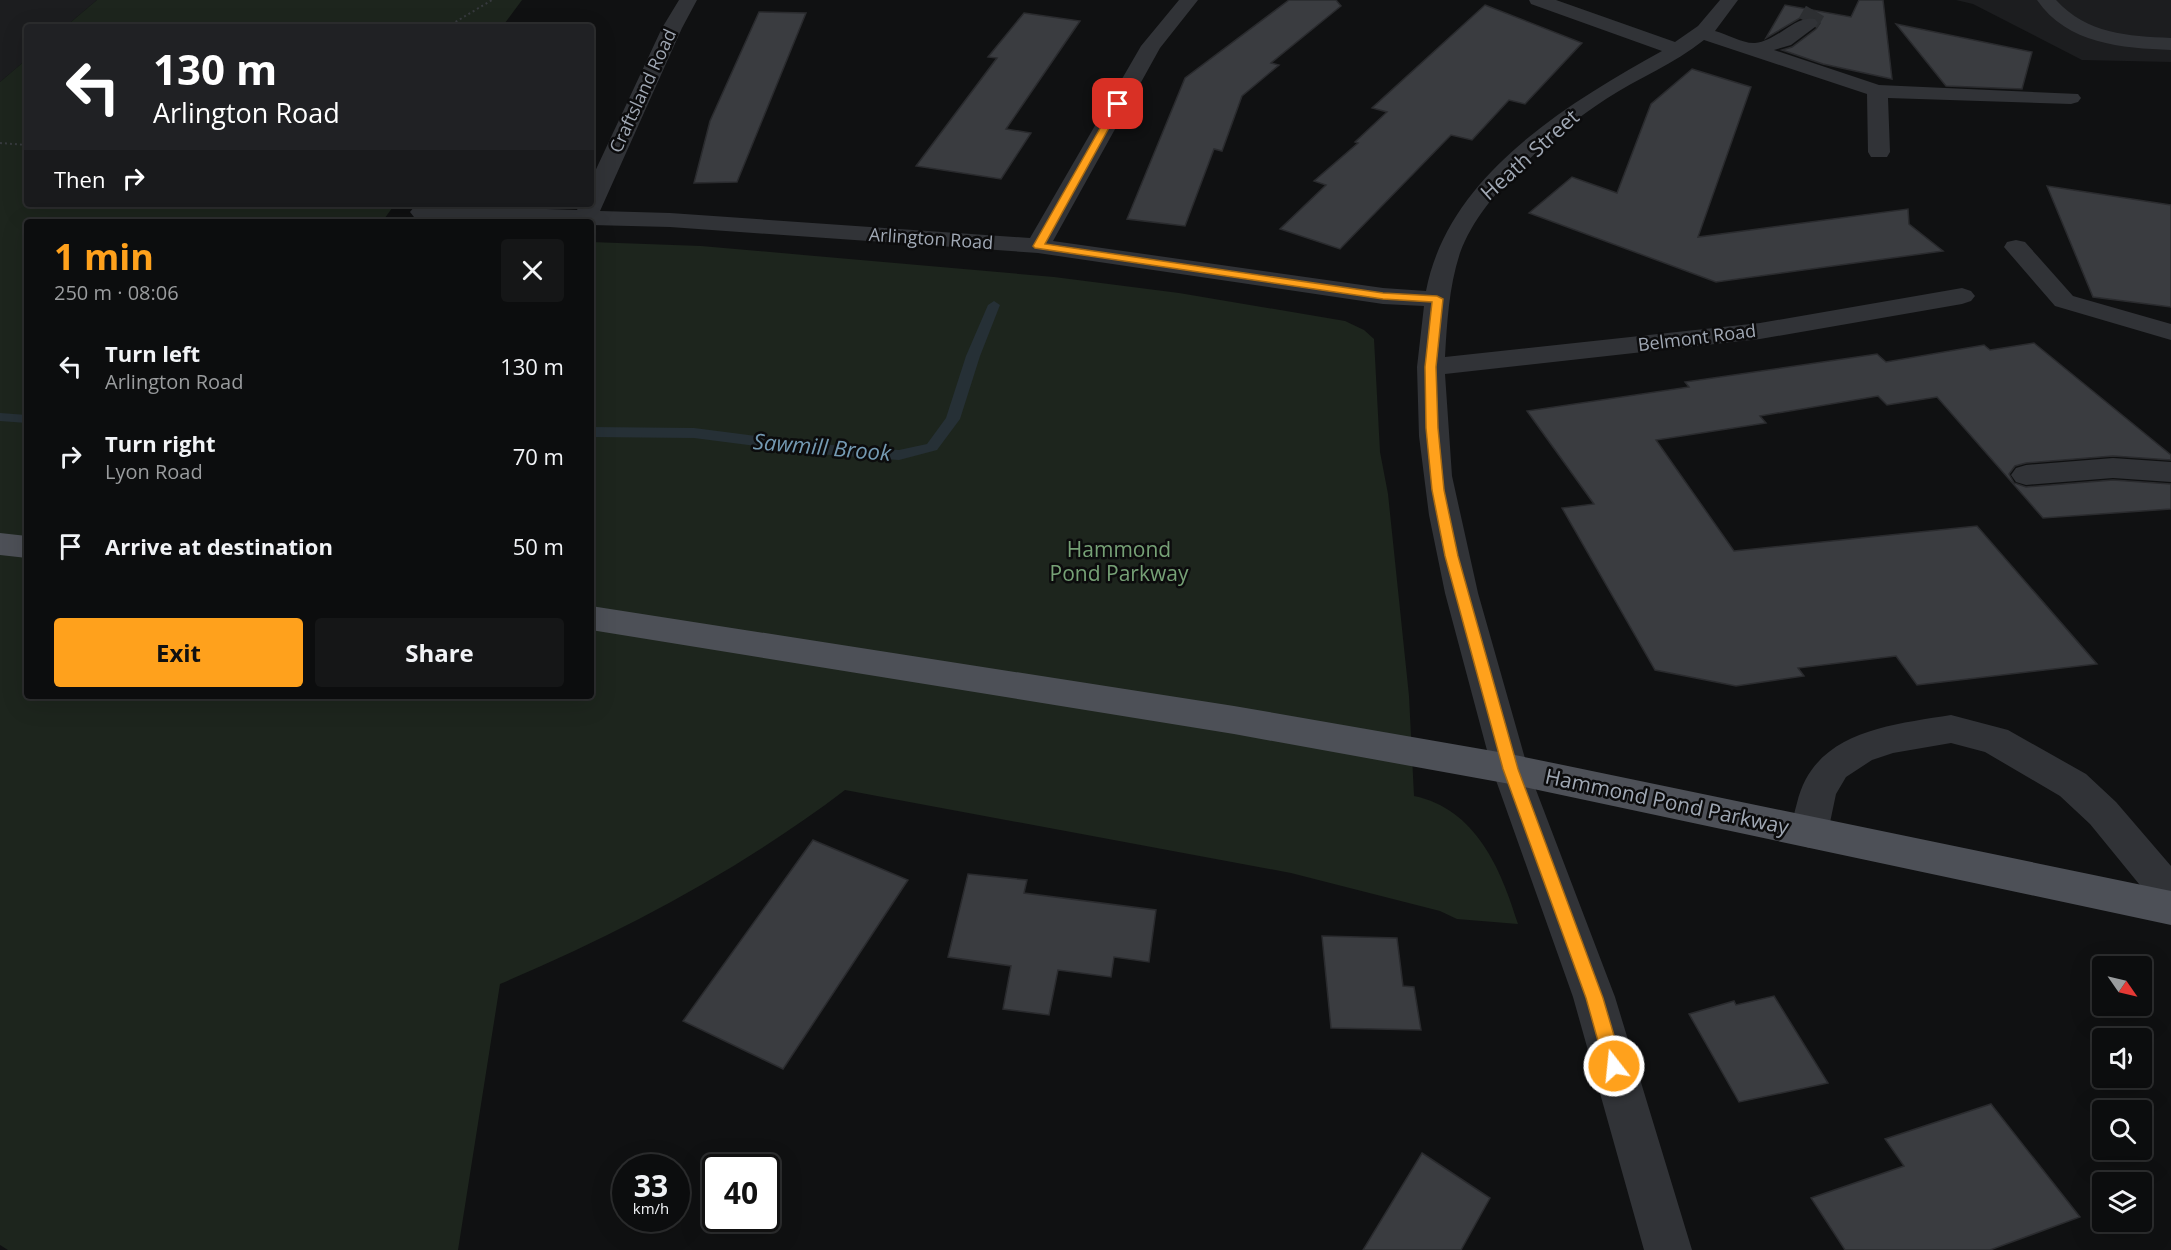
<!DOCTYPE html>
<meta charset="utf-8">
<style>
body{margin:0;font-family:"Open Sans",sans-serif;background:#151617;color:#f1f3f6;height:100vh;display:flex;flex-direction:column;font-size:22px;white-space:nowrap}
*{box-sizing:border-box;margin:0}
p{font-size:20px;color:#9a9c9e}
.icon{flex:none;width:33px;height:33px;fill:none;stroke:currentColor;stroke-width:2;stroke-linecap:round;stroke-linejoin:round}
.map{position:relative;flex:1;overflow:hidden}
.details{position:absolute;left:24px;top:219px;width:570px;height:480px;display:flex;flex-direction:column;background:#0c0d0e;border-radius:6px;box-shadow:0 6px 24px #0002,0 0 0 2px #2c2d2e}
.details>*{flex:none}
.guide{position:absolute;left:24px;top:24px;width:570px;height:183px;border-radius:6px;box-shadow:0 6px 24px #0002,0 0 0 2px #2c2d2e;background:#202124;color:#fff;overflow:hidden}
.needle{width:39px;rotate:124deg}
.buttons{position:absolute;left:2092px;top:956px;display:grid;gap:12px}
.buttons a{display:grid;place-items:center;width:60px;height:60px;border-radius:6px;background:#0c0d0e;box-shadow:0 6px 24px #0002,0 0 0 2px #2c2d2e;font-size:30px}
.speed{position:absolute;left:612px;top:1154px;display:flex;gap:12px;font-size:30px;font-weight:700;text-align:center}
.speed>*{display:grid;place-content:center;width:78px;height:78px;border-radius:50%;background:#0c0d0e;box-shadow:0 6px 24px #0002,0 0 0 2px #2c2d2e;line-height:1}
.speed small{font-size:15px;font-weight:400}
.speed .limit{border:3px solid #111;border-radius:9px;background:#fff;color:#111}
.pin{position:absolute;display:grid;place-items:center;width:51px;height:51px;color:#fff;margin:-26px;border-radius:12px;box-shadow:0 3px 9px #0006}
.me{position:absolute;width:66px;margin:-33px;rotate:344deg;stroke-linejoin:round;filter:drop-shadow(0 0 4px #0008)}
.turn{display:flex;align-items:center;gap:21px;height:126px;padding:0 30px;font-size:27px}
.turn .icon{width:78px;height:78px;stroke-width:2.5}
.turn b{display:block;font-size:42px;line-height:51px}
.then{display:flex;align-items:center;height:57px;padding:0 30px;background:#0003;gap:12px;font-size:22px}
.round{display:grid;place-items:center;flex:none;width:63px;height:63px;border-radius:6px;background:#151617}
.headline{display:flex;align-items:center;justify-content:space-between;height:102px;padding:0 30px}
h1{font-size:36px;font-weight:700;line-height:45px;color:#ffa11c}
.primary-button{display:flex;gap:12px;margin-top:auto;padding:12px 30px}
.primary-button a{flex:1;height:69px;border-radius:6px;background:#ffa11c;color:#111;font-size:24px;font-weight:700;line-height:69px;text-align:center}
.primary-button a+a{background:#151617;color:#f1f3f6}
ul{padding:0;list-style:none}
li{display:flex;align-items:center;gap:18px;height:90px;padding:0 30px}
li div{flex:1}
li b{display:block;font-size:22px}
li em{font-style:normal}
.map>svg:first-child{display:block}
.built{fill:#1c1d1f}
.green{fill:#1d251d}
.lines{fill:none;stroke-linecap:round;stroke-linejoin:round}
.stream{fill:#263036;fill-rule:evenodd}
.building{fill:#3a3c40;stroke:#2a2b2e;stroke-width:1.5}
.minor-tunnel{stroke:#2d2f32;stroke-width:21;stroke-dasharray:21 10;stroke-linecap:butt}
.path{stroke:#373a3e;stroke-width:2;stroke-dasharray:2 3;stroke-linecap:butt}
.minor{fill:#313337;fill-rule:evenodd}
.major{fill:#4d5057;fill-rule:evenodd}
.route{fill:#ffa11c;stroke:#a66912;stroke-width:1.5}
.labels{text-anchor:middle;stroke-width:5;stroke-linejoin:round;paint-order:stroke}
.far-street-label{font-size:18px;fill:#a0a8b4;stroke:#0c0c0d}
.street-label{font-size:21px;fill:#a0a8b4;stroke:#0c0c0d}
.park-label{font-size:21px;fill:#76a176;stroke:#0c0c0d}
.water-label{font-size:22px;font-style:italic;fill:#749ab3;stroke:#0c0c0d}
</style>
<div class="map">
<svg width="2171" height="1250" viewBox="0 0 2171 1250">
<rect width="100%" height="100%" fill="#101112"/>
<g class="built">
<polygon points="0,0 97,0 65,27 27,27 27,59 0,82"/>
<polygon points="1956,0 2171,0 2171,62 2082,60 1973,4"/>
</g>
<g class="green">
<polygon points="97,0 522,0 502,27 65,27"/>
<path d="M27,59V204H395L382,222H27V696H591V242L701,246L1054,277L1179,293L1345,321L1364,330L1374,339L1380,452L1388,494L1409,696L1414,796C1476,809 1501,869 1518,924L1457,919L1440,911L1291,873L845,790C740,870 622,932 500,984L458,1250H8L0,1245V82Z"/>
</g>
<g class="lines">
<g class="stream">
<polygon points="994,301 1000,305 980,356 960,419 937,450 899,460 818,454 694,438 591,437 591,427 694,428 818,444 899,450 927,444 946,418 966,356 988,305"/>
<polygon points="0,413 27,415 27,423 0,421"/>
</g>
</g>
<g class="building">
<polygon points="1289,0 1336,0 1341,6 1271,63 1279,65 1242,96 1222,151 1214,149 1185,226 1127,219 1185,78"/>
<polygon points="1859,0 1883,0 1892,79 1823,64 1782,50 1792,47 1816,29 1820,23 1815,17 1800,18 1766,38 1785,5 1851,17"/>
<polygon points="1485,5 1582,43 1525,104 1509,100 1472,140 1451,135 1340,249 1280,229 1326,185 1314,181 1358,143 1355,142 1387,112 1372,108"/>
<polygon points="759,12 806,13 737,182 694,183 710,121"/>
<polygon points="1024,13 1080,21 1006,129 1031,133 1001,179 916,166 997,58 988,57"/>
<polygon points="1896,24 2032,52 2022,89 1946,86"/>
<polygon points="1692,69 1751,87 1698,237 1908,209 1909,224 1943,251 1716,282 1529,213 1572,177 1617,193 1651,104"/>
<polygon points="2047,186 2171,205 2171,307 2093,297"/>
<polygon points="2034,343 2171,455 2171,460 2113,456 2026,463 2015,466 2009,474 2014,483 2026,487 2113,480 2171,484 2171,509 2043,518 1937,397 1887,405 1878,396 1760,416 1766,423 1656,440 1734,551 1977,526 2097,664 1917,685 1896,656 1798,668 1804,676 1736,686 1655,670 1562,508 1594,504 1527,411 1689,387 1685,382 1877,354 1886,362 1984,345 1990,350"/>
<polygon points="813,840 908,880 783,1069 683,1021"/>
<polygon points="968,874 1027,880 1024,893 1156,910 1149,962 1114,957 1111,977 1058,970 1049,1015 1003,1009 1011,966 948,957"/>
<polygon points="1322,936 1397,938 1403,986 1414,987 1421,1030 1331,1028"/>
<polygon points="1774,996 1828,1083 1739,1102 1689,1014 1734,1001 1736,1005"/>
<polygon points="1991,1104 2080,1217 1990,1250 1845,1250 1811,1198 1904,1166 1885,1139"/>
<polygon points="1422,1153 1490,1198 1461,1250 1363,1250"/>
</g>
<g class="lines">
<polyline class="minor-tunnel" points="1808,23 1815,11"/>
<g class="path">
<polyline points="447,27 492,0"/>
<polyline points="0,143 27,145"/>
</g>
<g class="minor">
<path d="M679,0H697L682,28L600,211L670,213L1030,238L1141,46L1179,0H1198L1160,48L1053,241L1383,288L1426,291C1448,175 1567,104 1662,51L1531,4L1529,0H1556L1675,42L1698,26L1720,0H1738L1715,31C1726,34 1744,44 1755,43C1778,41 1796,14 1815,19L1818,23L1815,27L1791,45L1774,50L1879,85L2078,94L2081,98L2078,102L2071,104L1888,98L1890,152L1887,157H1871L1868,152L1867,94L1704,40C1674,64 1638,78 1606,99C1554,133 1481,194 1460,253C1449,286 1447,323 1445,357L1760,323L1962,288L1971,291L1975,296L1971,301L1962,304L1760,339L1445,374L1452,476L1478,593L1528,769L1615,997L1692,1250H1644L1573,997L1492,769L1445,593L1429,515L1419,436L1417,367L1424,306L1383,304L1038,253L670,227L591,225V222H512L414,217L410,212L414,207L422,205L577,210L580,204H591V180L662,28Z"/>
<path d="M2037,0H2056C2087,34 2128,36 2171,38V50C2122,48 2067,44 2037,0Z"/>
<polygon points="2016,240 2025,242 2073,296 2171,324 2171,340 2055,306 2004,247 2007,242"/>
<polygon points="2113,458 2171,462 2171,482 2113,478 2026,485 2016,482 2011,475 2016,468 2026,465"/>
<path d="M1951,715L2008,730L2086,774L2116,802L2171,866V911L2157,906L2090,824L2060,796L1985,752L1951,743L1893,753L1872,760L1846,777L1836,794L1828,832L1822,843L1809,848L1796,843C1789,829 1793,818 1797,803C1814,731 1890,725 1951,715Z"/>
</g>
<g class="major">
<polygon points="0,533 27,536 27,558 0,555"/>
<polygon points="591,606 1234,706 1510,754 2171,891 2171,925 1510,784 1234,734 591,630"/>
</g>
</g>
<polygon class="route" points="1118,102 1122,104 1045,244 1383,293 1437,296 1443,299 1436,367 1438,428 1444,490 1458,556 1518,769 1603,998 1623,1066 1621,1072 1614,1075 1608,1072 1605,1066 1586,998 1503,769 1445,556 1432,490 1426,428 1425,367 1432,302 1383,299 1035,248 1033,246 1114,104"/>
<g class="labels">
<g class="far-street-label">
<text transform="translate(643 91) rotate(-65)" y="6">Craftsland Road</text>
<text transform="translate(931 239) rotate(4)" y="6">Arlington Road</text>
<text transform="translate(1697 338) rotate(-7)" y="6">Belmont Road</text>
</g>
<g class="street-label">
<text transform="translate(1530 155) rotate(-42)" y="7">Heath Street</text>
<text transform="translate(1667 802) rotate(12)" y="7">Hammond Pond Parkway</text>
</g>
<g class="park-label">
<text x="1119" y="557">Hammond<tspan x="1119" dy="24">Pond Parkway</tspan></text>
</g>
<g class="water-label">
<text transform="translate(822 447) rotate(5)" y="8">Sawmill Brook</text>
</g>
</g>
</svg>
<div class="buttons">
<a><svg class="needle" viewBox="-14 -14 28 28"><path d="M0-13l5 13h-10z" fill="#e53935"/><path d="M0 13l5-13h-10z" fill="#9a9c9e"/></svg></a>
<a><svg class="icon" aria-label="sound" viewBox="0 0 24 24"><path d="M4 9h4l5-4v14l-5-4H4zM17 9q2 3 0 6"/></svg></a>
<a><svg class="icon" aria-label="search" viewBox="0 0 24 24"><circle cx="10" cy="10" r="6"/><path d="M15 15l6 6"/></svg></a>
<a><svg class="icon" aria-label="layers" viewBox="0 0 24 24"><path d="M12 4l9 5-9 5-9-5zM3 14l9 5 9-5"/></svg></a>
</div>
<div class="speed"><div>33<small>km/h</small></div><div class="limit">40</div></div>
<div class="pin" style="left:1118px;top:104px;background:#d93025"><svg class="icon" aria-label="arrive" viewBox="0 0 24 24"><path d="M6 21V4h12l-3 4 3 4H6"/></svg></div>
<svg class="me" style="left:1614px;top:1066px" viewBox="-20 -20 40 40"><circle r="17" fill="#ffa11c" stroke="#fff" stroke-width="3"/><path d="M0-11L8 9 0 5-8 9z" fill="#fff"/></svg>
<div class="guide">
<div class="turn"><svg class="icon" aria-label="left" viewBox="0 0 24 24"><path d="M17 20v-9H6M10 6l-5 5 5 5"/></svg><div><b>130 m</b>Arlington Road</div></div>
<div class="then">Then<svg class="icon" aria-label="right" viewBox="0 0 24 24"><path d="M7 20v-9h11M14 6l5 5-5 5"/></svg></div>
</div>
<section class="details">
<div class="headline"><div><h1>1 min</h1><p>250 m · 08:06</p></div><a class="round"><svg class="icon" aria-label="close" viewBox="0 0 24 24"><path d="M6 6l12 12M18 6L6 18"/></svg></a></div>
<ul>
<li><svg class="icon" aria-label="left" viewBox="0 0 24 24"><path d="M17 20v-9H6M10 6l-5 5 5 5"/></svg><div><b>Turn left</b><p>Arlington Road</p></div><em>130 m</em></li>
<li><svg class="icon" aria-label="right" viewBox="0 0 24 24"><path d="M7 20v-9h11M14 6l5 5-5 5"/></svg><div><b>Turn right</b><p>Lyon Road</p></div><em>70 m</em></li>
<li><svg class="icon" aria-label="arrive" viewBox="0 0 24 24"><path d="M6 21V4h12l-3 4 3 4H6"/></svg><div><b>Arrive at destination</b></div><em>50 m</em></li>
</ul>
<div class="primary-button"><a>Exit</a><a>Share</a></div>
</section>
</div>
